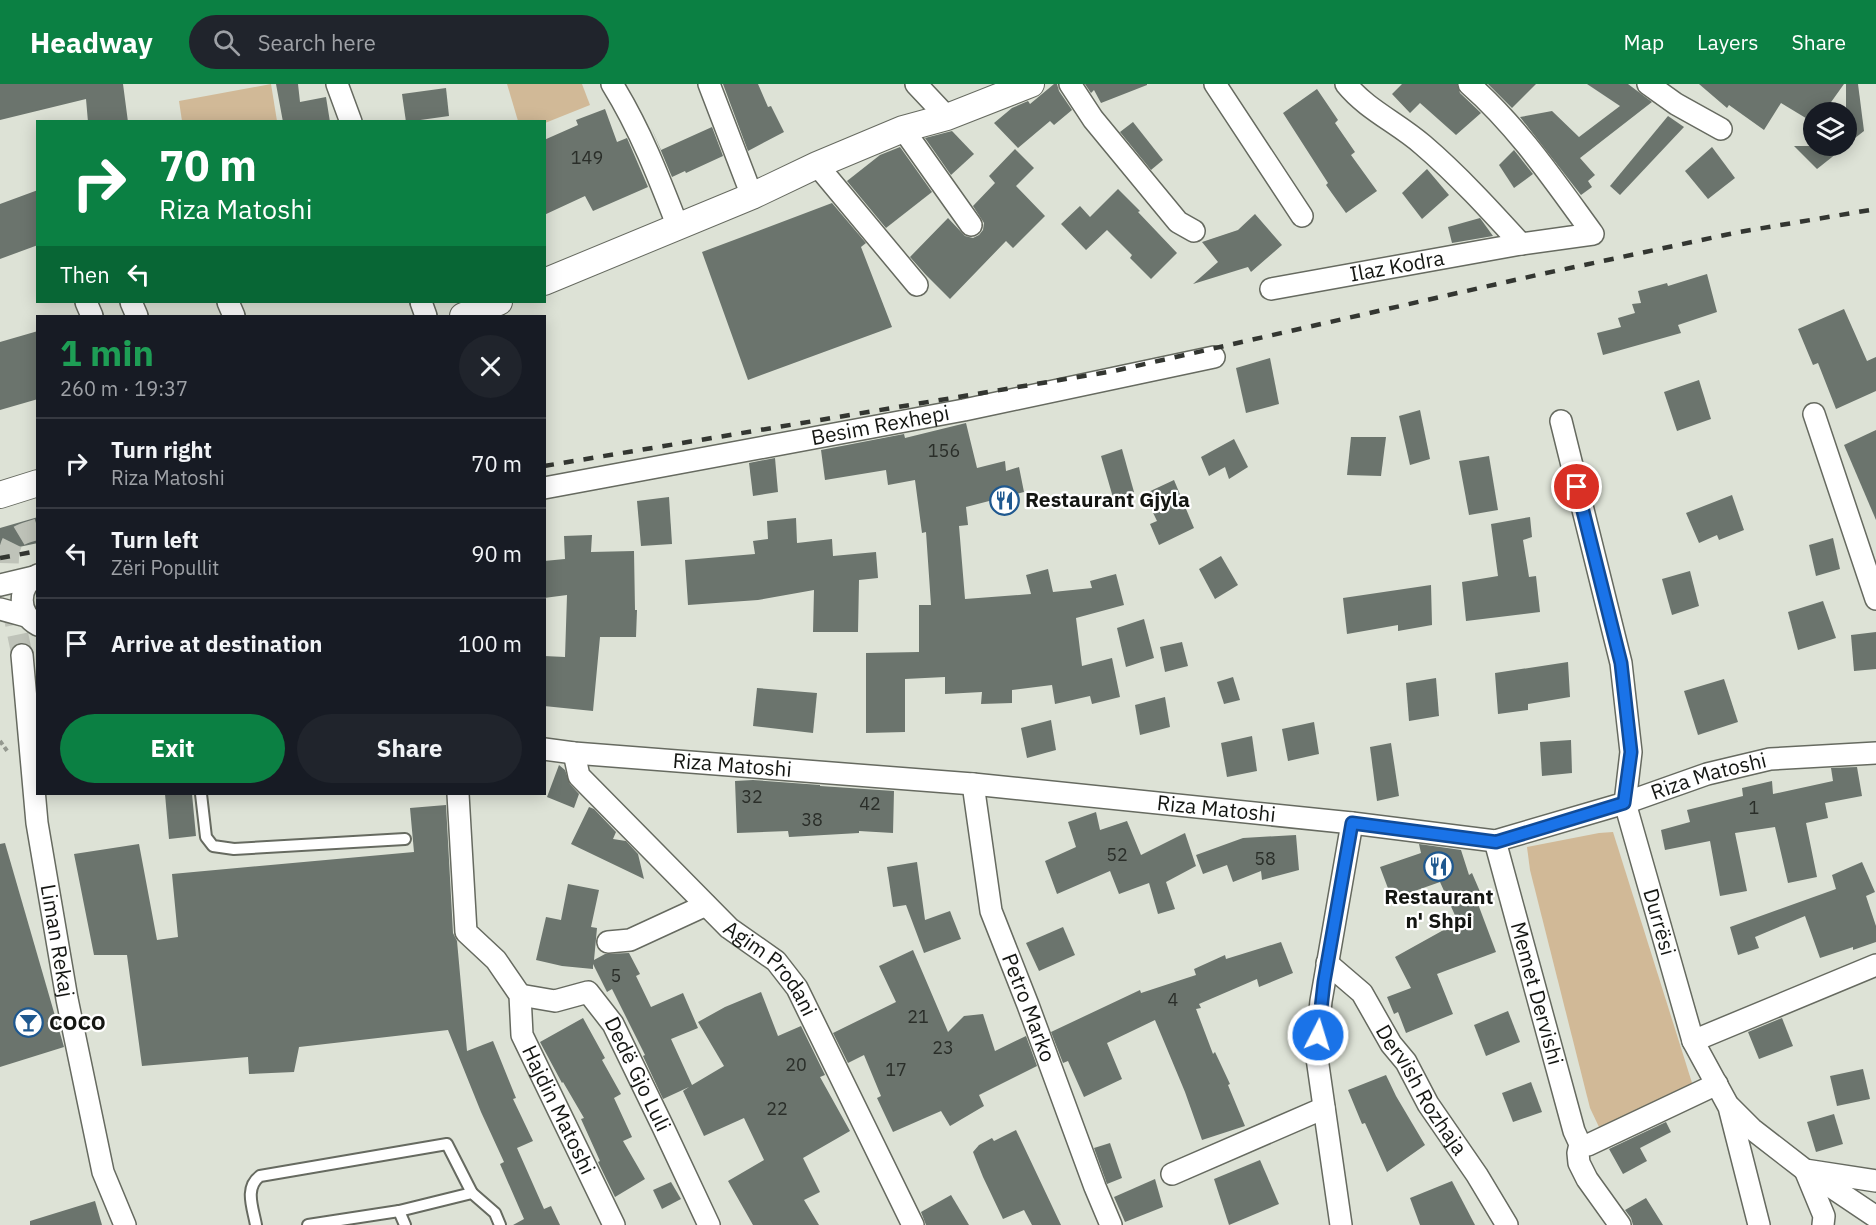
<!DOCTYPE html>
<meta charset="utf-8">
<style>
body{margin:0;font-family:"IBM Plex Sans",sans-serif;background:#20242c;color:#f1f3f6;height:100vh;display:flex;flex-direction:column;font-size:22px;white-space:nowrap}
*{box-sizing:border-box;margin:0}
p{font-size:20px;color:#9ea1a6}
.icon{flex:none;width:33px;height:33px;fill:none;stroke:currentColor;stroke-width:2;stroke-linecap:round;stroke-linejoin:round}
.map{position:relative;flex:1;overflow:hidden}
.sheet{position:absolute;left:36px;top:231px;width:510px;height:480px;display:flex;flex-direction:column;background:#171b24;border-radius:0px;box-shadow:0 3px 15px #0003}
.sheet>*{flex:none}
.banner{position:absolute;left:36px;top:36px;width:510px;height:183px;border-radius:0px;box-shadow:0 3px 15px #0003;background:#0b8043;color:#fff;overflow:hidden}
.tools{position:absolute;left:1803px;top:18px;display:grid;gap:12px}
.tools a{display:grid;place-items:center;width:54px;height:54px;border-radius:50%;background:#171b24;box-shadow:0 3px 15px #0003;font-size:30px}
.pin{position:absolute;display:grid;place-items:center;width:51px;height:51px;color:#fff;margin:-26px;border:3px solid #fff;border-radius:50%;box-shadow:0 2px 6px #0007}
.me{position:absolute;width:66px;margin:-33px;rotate:5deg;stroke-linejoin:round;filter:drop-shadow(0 0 4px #0008)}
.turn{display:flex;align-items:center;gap:21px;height:126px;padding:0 24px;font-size:27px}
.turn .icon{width:78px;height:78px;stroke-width:2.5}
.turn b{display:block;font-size:42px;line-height:51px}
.then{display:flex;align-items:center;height:57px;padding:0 24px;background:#0003;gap:12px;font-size:22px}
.round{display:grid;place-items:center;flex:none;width:63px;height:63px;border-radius:32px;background:#20242c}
.head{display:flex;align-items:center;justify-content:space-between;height:102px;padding:0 24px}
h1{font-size:36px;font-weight:800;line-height:45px;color:#1e9e55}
.primary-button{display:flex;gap:12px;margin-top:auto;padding:12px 24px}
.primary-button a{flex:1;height:69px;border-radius:36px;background:#0b8043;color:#fff;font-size:24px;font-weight:800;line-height:69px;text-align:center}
.primary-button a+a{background:#20242c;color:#f1f3f6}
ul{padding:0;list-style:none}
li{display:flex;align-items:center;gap:18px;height:90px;padding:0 24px;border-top:2px solid #363941}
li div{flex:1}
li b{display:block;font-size:22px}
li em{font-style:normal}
header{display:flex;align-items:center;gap:36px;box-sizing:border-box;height:84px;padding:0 30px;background:#0b8043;color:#fff}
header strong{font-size:28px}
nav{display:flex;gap:33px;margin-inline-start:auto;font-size:21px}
.search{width:420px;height:54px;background:#20242c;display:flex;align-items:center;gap:15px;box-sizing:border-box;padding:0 21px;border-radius:33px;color:#9ea1a6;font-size:22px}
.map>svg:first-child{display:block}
.green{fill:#d1b997}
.building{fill:#6b746d}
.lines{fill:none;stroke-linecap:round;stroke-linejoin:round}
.minor-tunnel{stroke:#bfc3b9;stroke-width:21;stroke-dasharray:21 10;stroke-linecap:butt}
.service-casing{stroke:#666a60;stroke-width:14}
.minor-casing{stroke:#666a60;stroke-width:24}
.tertiary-casing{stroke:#666a60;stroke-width:28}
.path{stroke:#94988f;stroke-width:4;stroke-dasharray:4.5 3;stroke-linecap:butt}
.service{stroke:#fff;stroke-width:10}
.minor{stroke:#fff;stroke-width:21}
.tertiary{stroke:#fff;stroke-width:26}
.rail{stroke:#333631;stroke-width:4.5;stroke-dasharray:10 10;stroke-linecap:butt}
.route-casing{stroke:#114b97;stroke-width:15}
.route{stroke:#1a73e8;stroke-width:10}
.labels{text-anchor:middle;stroke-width:4.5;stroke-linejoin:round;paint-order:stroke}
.number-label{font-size:18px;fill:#2a2e29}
.street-label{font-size:21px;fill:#141612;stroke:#fff}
.poi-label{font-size:21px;font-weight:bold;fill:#141612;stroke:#fff;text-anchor:start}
</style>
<header>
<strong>Headway</strong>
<div class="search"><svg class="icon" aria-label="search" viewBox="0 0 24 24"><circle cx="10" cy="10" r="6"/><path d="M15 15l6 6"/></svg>Search here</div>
<nav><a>Map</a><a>Layers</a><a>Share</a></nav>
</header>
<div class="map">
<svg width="1876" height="1141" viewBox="0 0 1876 1141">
<rect width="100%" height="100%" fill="#dde2d6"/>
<g class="green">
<polygon points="271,0 277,37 182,37 179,17"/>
<polygon points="507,0 582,0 590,21 545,39 518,37"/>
<polygon points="1613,748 1693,1002 1599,1043 1590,1024 1530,786 1527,763 1599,749"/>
</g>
<g class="building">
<polygon points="0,0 123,0 128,38 88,38 86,15 0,36"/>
<polygon points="276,0 298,0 300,18 326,13 330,38 283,38"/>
<polygon points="723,0 758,0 768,23 771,22 784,48 748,67"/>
<polygon points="1054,0 1057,0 1059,7 1072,26 1054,41 1050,37 1018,64 994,39 1012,24 1028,17 1030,20"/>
<polygon points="1085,0 1147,0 1147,1 1101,19 1094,6 1091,9"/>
<polygon points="1402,0 1457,0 1460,9 1481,29 1456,51 1420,19 1410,29 1392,10"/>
<polygon points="1488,0 1536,0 1512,24"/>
<polygon points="1587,0 1628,0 1652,18 1580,74 1595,91 1588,97 1592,103 1581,111 1520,33 1552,27 1579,53 1620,22"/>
<polygon points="1699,0 1844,0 1824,28 1814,28 1814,39 1781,19 1764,46 1729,21 1727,24"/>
<polygon points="1846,0 1858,0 1864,47 1846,61"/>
<polygon points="446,4 449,32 406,38 402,10"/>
<polygon points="1317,5 1338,36 1335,39 1355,68 1351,71 1377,107 1346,129 1326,101 1328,99 1283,29"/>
<polygon points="605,25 617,58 627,54 648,103 593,127 585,112 544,131 544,56 578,41 576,36"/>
<polygon points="1668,32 1684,43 1620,111 1610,102"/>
<polygon points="1133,38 1163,76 1151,86 1120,48"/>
<polygon points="651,43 661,66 712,43 723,72 686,89 685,87 672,93"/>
<polygon points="952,47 974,70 951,91 925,54"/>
<polygon points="1794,62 1846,62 1817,85"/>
<polygon points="900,63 932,108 886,144 847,97 880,71"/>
<polygon points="1712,63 1735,94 1708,115 1685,87"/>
<polygon points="1015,65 1034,84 1016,102 1045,132 1013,164 1006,157 950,215 925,190 910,173 948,134 965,152 973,154 979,151 983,146 984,139 973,122 995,99 989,92"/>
<polygon points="1514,66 1533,90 1514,104 1499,81"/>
<polygon points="1427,85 1449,111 1422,135 1402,109"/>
<polygon points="1118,105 1140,127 1138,128 1177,169 1151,195 1130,174 1132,171 1107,146 1086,166 1061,140 1080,122 1090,133"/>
<polygon points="38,106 38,161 0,175 0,120"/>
<polygon points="832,119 866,159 861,163 892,243 748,296 702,168"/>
<polygon points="1255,130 1282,161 1251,188 1248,183 1193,200 1218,178 1202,158 1238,146"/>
<polygon points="1480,134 1493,152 1452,159 1448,143"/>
<polygon points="1707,190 1717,228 1678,241 1681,249 1603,271 1597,249 1621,243 1618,234 1635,229 1632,220 1641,219 1638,207 1667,199 1668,202"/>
<polygon points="1844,225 1867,277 1876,273 1876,307 1836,325 1818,279 1813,281 1798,245"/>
<polygon points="38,247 38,315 0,326 0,258"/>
<polygon points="1270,274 1279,320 1246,329 1236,284"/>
<polygon points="1699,296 1711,335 1677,347 1664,308"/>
<polygon points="1420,326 1430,375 1410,381 1399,332"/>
<polygon points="966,339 977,384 1005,377 1006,387 1019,383 1024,408 966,423 968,441 959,442 965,515 1031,510 1026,491 1048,485 1053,508 1092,504 1090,497 1116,490 1124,521 1076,534 1082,582 1112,574 1120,613 1092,620 1090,612 1055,620 1052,601 1012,606 1012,619 981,620 982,608 945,610 945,593 905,595 905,648 866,649 866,569 919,568 919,521 931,521 926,448 922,449 915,396 888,401 886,386 825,396 821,366 904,350 905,354"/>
<polygon points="1876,346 1876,436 1844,361"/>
<polygon points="1351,353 1386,353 1381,392 1347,391"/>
<polygon points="1234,355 1248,383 1229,395 1225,383 1209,392 1201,373"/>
<polygon points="1122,365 1134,408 1114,417 1101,372"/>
<polygon points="1489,372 1498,426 1469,431 1459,377"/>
<polygon points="775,374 778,408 753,412 749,379"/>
<polygon points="1174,396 1194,444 1159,461 1150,440 1157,437 1144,410"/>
<polygon points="1732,411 1744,446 1719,456 1717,451 1699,459 1686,429"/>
<polygon points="669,413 672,460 641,462 637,417"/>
<polygon points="38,433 38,459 0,467 0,444"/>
<polygon points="1530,433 1532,453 1523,456 1529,493 1536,492 1540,528 1466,537 1462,498 1498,492 1491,440"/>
<polygon points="796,434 797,459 832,455 833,472 876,468 878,494 859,496 858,548 813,548 814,506 758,516 688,521 685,476 755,470 753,457 768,455 767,437"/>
<polygon points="592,451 591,468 634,467 635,526 637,526 636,553 600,553 593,627 544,622 544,572 565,573 567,511 544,514 544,477 565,475 564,452"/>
<polygon points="1833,454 1840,485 1816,492 1809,461"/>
<polygon points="1221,472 1238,501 1215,515 1199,485"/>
<polygon points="1690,487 1699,522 1672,531 1662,495"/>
<polygon points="1431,501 1432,541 1398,547 1398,541 1347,550 1343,514"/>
<polygon points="1823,517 1836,554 1798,566 1788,528"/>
<polygon points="1144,535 1154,574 1126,583 1117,544"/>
<polygon points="1876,548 1876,585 1854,587 1851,551"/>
<polygon points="1182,558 1188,582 1165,588 1160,563"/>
<polygon points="1568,578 1570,613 1528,620 1528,626 1498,630 1495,589"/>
<polygon points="1233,593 1240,616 1224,620 1217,598"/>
<polygon points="1436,594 1439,632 1409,637 1406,599"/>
<polygon points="1724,595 1738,638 1698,651 1684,607"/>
<polygon points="757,604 817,609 813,649 753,642"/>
<polygon points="1165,613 1170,643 1140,651 1135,621"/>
<polygon points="1051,636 1056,666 1027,674 1021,644"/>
<polygon points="1314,638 1319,670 1288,677 1282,645"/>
<polygon points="1252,652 1257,687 1227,693 1221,659"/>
<polygon points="1571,656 1572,689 1542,692 1540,658"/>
<polygon points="1391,659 1399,712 1377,717 1370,663"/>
<polygon points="559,681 565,686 570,700 579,710 574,724 547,713"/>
<polygon points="1857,683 1862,712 1825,719 1828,734 1806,739 1817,793 1788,799 1775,743 1735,749 1747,807 1720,812 1710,757 1665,766 1661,746 1690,738 1687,726 1743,712 1742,704 1772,697 1773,710 1833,697 1831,684"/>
<polygon points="753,696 820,701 820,702 894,707 893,749 859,747 859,749 789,753 788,747 737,749 735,697"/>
<polygon points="165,710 192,710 196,752 169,755"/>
<polygon points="446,721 453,849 457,857 467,967 493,957 516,1014 513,1015 533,1057 517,1064 544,1125 551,1122 560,1141 513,1141 524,1135 500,1080 504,1078 481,1028 448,946 299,963 294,988 249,990 248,973 142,982 127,871 94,871 74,770 139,760 157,856 178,853 172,790 414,768 410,724"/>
<polygon points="589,723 594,725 616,748 613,755 626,757 638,770 644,795 571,760"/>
<polygon points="1096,728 1100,746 1127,737 1141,771 1185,749 1196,782 1166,798 1175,825 1158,830 1149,799 1119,810 1110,787 1057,810 1045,777 1076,763 1068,738"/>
<polygon points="1296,751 1299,786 1262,796 1261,787 1233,798 1227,781 1203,790 1196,771 1243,754"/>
<polygon points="5,759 64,963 0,983 0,760"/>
<polygon points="1419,760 1461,766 1469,791 1472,789 1484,817 1478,820 1496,868 1437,890 1453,930 1406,949 1398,928 1394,930 1387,913 1411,904 1395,873 1458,838 1440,798 1392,815 1380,783 1421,769"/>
<polygon points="917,778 925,836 950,827 961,855 924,869 906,821 893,823 887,783"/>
<polygon points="1862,778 1875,808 1866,812 1876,842 1876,858 1853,866 1853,863 1820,874 1805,832 1755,853 1759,864 1738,871 1730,843 1836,805 1832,791"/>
<polygon points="568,800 599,806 591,843 597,844 594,876 605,870 629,869 640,890 636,892 651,923 683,909 698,944 671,955 692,1001 724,982 698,938 725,923 761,908 778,952 801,942 825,991 820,993 850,1047 803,1074 820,1108 804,1116 819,1141 753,1141 728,1097 764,1076 744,1034 704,1052 683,1007 689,1003 663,1015 643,972 645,971 612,905 607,908 593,880 593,885 562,882 536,876 546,833 561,836"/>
<polygon points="1063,843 1075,871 1039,887 1026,859"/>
<polygon points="1281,858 1293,889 1259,903 1257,895 1199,920 1201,924 1196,925 1213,970 1215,968 1230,1000 1228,1001 1245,1042 1202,1056 1185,1008 1155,936 1107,959 1122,995 1084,1013 1068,977 1063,979 1051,948 1140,906 1141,909 1196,891 1194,885 1225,871 1226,875"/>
<polygon points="913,866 948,948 964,932 983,930 995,967 1026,952 1037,982 979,1011 984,1022 950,1042 941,1027 893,1048 877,1014 881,1012 864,971 848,979 833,949 896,918 879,882"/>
<polygon points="1508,927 1520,958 1486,972 1474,941"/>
<polygon points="583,934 605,974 602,976 621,1010 614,1014 632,1053 623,1057 645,1095 615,1113 598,1078 600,1077 581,1035 584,1034 563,998 562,999 540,958"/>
<polygon points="1782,934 1793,962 1759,975 1748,948"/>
<polygon points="1863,985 1870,1015 1837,1022 1830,992"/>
<polygon points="1386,991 1396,1012 1425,1061 1387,1088 1365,1039 1362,1040 1348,1006"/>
<polygon points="1531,998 1542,1028 1513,1038 1502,1009"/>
<polygon points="1834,1030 1843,1060 1816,1068 1807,1038"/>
<polygon points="1666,1038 1671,1048 1640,1064 1647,1077 1623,1090 1609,1065"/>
<polygon points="1016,1046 1061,1141 1032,1141 1024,1126 1003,1135 983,1093 973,1068 979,1061 992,1054 994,1057"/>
<polygon points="1110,1059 1122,1094 1107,1100 1094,1064"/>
<polygon points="1260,1076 1279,1120 1229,1141 1214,1095"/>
<polygon points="1155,1095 1163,1123 1125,1138 1114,1113"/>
<polygon points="1452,1097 1475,1141 1420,1141 1410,1114"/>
<polygon points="671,1098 681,1115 662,1125 653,1106"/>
<polygon points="951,1111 969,1141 926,1141 921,1128"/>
<polygon points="1646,1114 1663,1141 1633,1141 1631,1134 1625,1126"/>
<polygon points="95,1117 102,1141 30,1141 30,1137"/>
</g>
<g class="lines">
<path class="minor-tunnel" d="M22,571C17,545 0,478 13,457C19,449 29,448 38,445"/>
<defs>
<g id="service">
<polyline points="201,710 206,753 213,762 234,765 405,755"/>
<polyline points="399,1127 405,1141"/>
<path d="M256,1141C253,1124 244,1104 260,1092L447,1060L472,1109"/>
<polyline points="308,1141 399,1127 472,1109 495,1129 500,1141"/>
</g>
<g id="minor">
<polyline points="337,0 351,38"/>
<path d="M612,0C640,45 659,94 678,143"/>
<polyline points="709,0 752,112"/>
<polyline points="916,0 947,33"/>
<polyline points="1070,0 1093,35 1178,138 1194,147"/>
<polyline points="1215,0 1302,132"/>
<path d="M1346,0C1367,26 1398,39 1423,61C1458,91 1490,126 1521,160L1593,150C1555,98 1518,43 1469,0"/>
<polyline points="1648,0 1676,20 1721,45"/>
<polyline points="903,45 971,141"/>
<polyline points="817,81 917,201"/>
<path id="s1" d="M1271,205L1521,160"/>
<polyline points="86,218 92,232"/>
<polyline points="131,218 137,232"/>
<polyline points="228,218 234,232"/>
<polyline points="421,218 426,232"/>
<polyline points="1814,330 1876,515"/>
<path id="s2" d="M1561,337L1621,579L1631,668L1625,719L1693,957L1729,1023L1759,1141"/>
<path id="s3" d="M544,404L964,326L1214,273"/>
<path d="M38,491C17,502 17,530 38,541"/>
<polyline points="0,501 34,493"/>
<polyline points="0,525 26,532"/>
<path id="s4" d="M22,571L37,739L67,915L103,1088L125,1141"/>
<path id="s5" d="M544,665L574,669L973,700L1352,739L1495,757L1625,719L1707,690L1770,675L1876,669"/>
<path id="s6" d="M574,669L579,692L729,844L776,877L797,904L913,1141"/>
<path id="s7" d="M973,700L991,827L1028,921L1095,1103L1111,1141"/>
<path id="s8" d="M458,710L466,848L496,876L520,911L522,951L614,1141"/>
<path id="s9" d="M1495,757L1574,1047L1580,1060L1578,1069L1579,1079L1587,1095L1620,1141"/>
<polyline points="608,858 630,856 706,821"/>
<path id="s10" d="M1327,879L1362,909L1391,960L1406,978L1428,1020L1477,1091L1507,1141"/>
<path id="s11" d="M520,911L555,917L588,908L613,940L663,1043L709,1141"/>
<polyline points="1693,957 1876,881"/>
<polyline points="1730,1023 1752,1045 1805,1086 1876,1097"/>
<polyline points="1580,1060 1588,1061 1717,1000"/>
<polyline points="1805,1086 1824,1132 1823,1141"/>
<polyline points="1172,1090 1324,1024"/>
<polyline points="1812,1090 1876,1133"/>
<polyline points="1341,1141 1316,967 1321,917 1352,739"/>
</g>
<g id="tertiary">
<polyline points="544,198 752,112 817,81 903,45 947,33 1031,0"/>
<polyline points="463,232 499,218"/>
<polyline points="0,411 38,399"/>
</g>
</defs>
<use href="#service" class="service-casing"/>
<use href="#minor" class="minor-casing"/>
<use href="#tertiary" class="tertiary-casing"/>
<polyline class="path" points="0,657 8,668"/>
<use href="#service" class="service"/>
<use href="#minor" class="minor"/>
<use href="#tertiary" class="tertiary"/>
<g class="rail">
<polyline points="544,382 1114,287 1537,191 1739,148 1876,125"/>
<polyline points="0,474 38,467"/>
</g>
</g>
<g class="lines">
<defs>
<polyline id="route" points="1318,951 1324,898 1352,739 1496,758 1624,719 1631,668 1621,579 1577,403"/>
</defs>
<use href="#route" class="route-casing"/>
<use href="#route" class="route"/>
</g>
<defs>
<symbol id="restaurant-ring" viewBox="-11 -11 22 22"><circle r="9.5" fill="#fff" stroke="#1f588f" stroke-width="1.5"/><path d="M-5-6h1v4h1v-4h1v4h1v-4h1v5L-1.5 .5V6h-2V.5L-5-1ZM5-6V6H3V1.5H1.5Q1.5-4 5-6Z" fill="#1f588f"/></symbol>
<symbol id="bar-ring" viewBox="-11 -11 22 22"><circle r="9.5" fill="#fff" stroke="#1f588f" stroke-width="1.5"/><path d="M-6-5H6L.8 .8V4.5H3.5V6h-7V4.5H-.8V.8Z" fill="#1f588f"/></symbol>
</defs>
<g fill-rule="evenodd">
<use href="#restaurant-ring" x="988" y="400" width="33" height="33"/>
<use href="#restaurant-ring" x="1422" y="766" width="33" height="33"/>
<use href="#bar-ring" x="12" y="922" width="33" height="33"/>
</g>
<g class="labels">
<g class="number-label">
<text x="587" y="80">149</text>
<text x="944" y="373">156</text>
<text x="752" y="719">32</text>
<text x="870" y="726">42</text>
<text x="1754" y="730">1</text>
<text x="812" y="742">38</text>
<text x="1117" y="777">52</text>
<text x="1265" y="781">58</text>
<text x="616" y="898">5</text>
<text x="1173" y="922">4</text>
<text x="918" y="939">21</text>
<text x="943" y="970">23</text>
<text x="796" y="987">20</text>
<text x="896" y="992">17</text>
<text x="777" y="1031">22</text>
</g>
<g class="street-label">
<text dy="7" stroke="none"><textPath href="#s1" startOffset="128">Ilaz Kodra</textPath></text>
<text dy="7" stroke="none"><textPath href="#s3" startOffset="342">Besim Rexhepi</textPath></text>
<text dy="7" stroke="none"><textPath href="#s5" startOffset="189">Riza Matoshi</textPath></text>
<text dy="7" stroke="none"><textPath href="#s5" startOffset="1179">Riza Matoshi</textPath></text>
<text dy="7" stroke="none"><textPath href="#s5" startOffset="675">Riza Matoshi</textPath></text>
<text dy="7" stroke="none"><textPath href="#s2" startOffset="514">Durrësi</textPath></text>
<text dy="7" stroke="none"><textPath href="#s4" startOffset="288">Liman Rekaj</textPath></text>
<text dy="7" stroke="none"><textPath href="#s6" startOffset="296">Agim Prodani</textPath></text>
<text dy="7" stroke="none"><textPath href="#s9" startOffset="158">Memet Dervishi</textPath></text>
<text dy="7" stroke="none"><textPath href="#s7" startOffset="232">Petro Marko</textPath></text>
<text dy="7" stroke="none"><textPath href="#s11" startOffset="166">Dedë Gjo Luli</textPath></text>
<text dy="7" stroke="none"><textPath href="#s10" startOffset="160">Dervish Rozhaja</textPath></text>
<text dy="7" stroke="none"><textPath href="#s8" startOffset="345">Hajdin Matoshi</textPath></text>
</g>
<g class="poi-label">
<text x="1025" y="423">Restaurant Gjyla</text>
<text x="1439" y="820" text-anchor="middle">Restaurant<tspan x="1439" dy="24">n' Shpi</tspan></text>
<text x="49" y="946">COCO</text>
</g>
</g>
</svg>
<div class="tools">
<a><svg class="icon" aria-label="layers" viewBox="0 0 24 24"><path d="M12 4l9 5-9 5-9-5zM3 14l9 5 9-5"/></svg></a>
</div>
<div class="pin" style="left:1577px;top:403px;background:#d93025"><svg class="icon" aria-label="arrive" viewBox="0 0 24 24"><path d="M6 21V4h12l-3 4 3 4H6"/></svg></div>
<svg class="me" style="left:1318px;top:951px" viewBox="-20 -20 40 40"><circle r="17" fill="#1a73e8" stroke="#fff" stroke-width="3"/><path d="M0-11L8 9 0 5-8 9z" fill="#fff"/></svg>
<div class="banner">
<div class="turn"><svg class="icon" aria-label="right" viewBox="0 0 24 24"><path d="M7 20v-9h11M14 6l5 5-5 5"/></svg><div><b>70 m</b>Riza Matoshi</div></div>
<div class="then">Then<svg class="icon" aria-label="left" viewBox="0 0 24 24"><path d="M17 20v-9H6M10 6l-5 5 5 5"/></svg></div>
</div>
<section class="sheet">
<div class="head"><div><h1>1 min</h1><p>260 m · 19:37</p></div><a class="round"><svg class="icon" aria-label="close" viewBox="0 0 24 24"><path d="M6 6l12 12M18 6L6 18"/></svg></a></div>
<ul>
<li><svg class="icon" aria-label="right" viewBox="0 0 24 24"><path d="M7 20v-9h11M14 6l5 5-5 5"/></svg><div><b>Turn right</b><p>Riza Matoshi</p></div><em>70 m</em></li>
<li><svg class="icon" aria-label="left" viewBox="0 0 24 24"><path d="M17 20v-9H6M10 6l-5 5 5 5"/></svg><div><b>Turn left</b><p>Zëri Popullit</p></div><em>90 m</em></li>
<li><svg class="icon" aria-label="arrive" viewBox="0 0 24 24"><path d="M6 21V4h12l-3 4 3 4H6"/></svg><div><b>Arrive at destination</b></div><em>100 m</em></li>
</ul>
<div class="primary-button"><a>Exit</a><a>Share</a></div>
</section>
</div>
